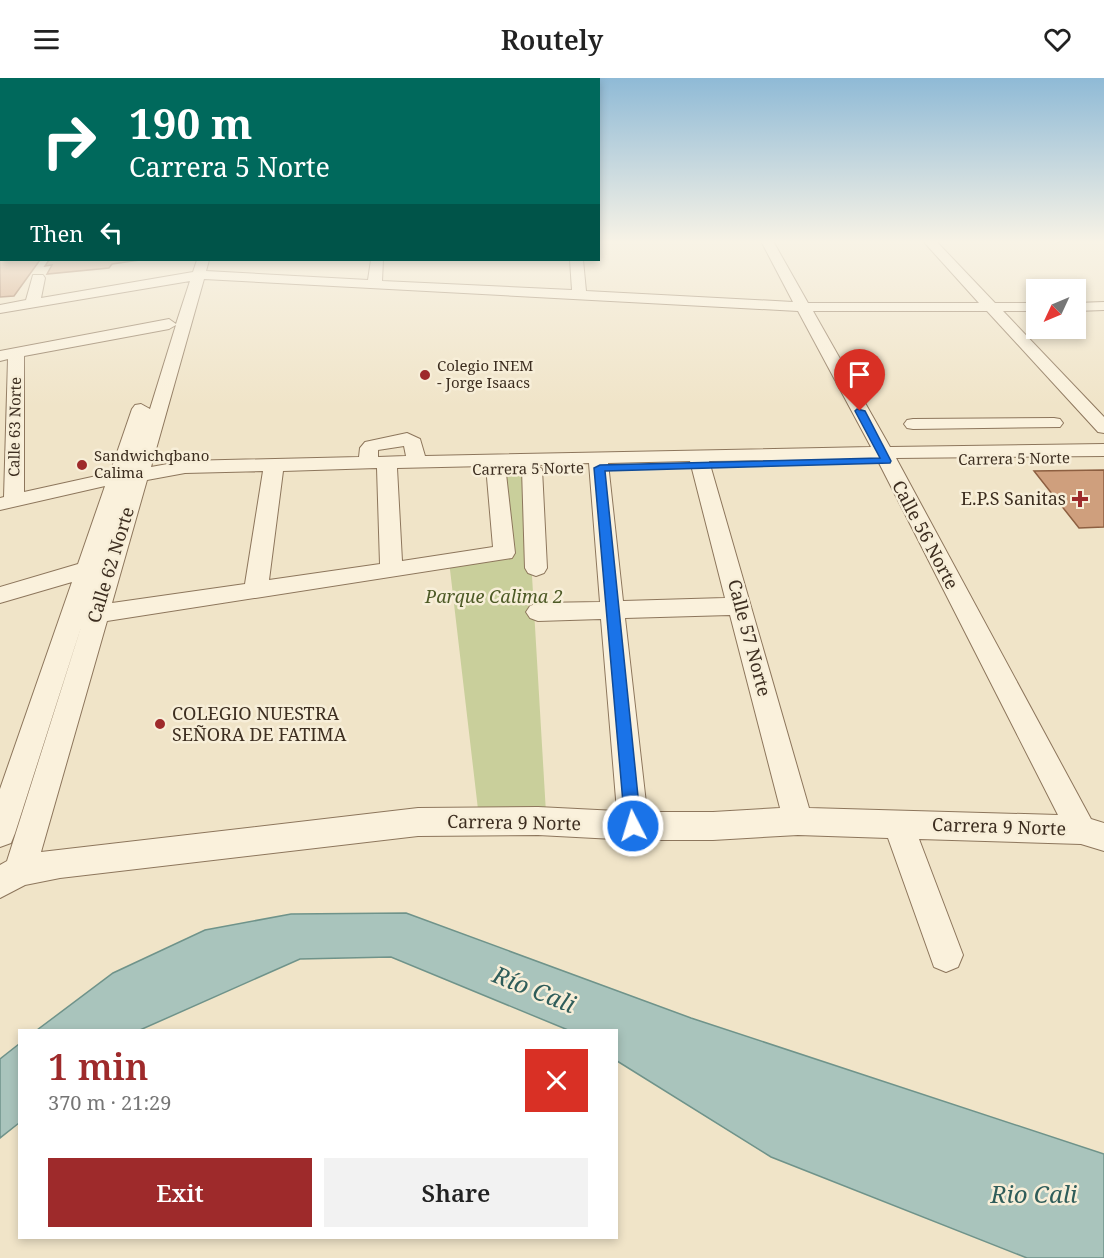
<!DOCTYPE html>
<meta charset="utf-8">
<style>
body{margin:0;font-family:"Noto Serif",serif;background:#f2f2f2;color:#222;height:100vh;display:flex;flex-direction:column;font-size:22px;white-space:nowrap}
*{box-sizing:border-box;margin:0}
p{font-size:20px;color:#767676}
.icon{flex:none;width:33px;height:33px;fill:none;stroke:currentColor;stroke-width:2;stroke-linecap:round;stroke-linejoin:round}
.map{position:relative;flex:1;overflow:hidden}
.details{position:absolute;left:18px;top:951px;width:600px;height:210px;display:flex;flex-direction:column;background:#fff;border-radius:0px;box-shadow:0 3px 9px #0003}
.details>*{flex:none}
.hud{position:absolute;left:0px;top:0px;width:600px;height:183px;box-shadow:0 3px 9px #0003;background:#00695c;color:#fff;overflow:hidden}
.needle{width:39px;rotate:226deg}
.controls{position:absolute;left:1026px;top:201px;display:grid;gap:12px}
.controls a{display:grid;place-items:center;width:60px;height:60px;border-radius:0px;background:#fff;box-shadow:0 3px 9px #0003;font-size:30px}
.pin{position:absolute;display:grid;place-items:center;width:51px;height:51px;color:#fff;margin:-62px -26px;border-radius:50% 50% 50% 0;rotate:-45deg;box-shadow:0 0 6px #0007}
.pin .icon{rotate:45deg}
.me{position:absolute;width:66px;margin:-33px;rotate:355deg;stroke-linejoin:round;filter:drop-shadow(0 0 4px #0008)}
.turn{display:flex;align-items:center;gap:21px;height:126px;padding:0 30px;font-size:27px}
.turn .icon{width:78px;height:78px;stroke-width:2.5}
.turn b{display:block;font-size:42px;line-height:51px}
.then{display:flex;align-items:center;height:57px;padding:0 30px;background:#0003;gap:12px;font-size:22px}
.round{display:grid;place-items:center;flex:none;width:63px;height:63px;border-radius:0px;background:#f2f2f2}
.summary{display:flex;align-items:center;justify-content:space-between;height:102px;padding:0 30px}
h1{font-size:36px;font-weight:600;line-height:45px;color:#9e2a2b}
.action{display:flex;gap:12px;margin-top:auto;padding:12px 30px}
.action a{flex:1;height:69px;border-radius:0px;background:#9e2a2b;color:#fff;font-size:24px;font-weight:600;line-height:69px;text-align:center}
.action a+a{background:#f2f2f2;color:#222}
header{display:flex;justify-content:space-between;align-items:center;height:78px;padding:0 30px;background:#fff;font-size:27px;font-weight:600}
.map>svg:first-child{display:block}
.green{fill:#c9cf9b}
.water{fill:#a9c4bc;stroke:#6f938a;stroke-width:1.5}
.building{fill:#cf9f7d;stroke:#8d5f41;stroke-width:1.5}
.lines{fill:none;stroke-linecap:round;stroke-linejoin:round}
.minor-casing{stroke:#8d765c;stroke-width:2}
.minor{fill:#faf1dc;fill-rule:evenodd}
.route{fill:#1a73e8;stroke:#114b97;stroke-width:1.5}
.poi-dot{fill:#9e2a2b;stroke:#f7eed8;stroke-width:2}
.labels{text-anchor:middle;stroke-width:5;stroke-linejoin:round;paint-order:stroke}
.far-poi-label{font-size:15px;fill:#3d2e20;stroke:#f7eed8;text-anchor:start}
.far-street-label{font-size:15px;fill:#3d2e20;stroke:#f7eed8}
.poi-label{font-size:18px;fill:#3d2e20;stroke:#f7eed8;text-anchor:end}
.street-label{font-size:18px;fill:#3d2e20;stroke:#f7eed8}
.park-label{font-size:18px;font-style:italic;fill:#4d5a26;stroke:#f7eed8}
.near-water-label{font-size:24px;font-style:italic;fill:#2f5d5a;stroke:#f7eed8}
</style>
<header><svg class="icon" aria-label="menu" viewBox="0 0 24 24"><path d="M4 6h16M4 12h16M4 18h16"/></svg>Routely<svg class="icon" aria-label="heart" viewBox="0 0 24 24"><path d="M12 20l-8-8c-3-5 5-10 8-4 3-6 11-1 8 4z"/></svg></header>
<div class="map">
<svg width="1104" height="1180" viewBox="0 0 1104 1180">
<rect width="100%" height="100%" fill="#f0e4c8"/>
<polygon class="green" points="526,396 546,735 479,740 449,483 503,475 496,397"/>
<g class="water">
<polygon points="406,835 691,940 1104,1076 1104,1180 1027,1180 771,1079 617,983 616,952 568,952 391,879 300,881 140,952 37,952 113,895 205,852 291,836"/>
<polygon points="19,966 19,1045 0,1060 0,981"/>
</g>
<g class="building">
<polygon points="0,163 2,182 40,182 14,218 0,219"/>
<polygon points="49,182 140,182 112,186 109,190 47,196 52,187 45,188"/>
<polygon points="1104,392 1104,449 1079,450 1034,393"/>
</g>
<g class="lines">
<defs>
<g id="minor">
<path d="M761,163H773L808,225H979L923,163H936L995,225H1036V233H1003L1104,339V355L1098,354L987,233H813L890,369L1104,366V378L896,380L1091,741L1104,745V773L1081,766L919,761L963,877L958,889L946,894L934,889L888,760L798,757L713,762H633L538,757L418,758L60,800L25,807L0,820V787L7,783L82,546L15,755L11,765L0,769V711L72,504L0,525V509L78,486L105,408L0,432V420L4,419L8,281L0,283V273L169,241L176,246L190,203L0,235V227L26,222L33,197H43L45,200L41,220L193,194L197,182H209L206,193L368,202L371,182H383L382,203L572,212L570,182H583L586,213L793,224ZM204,201L798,233L871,369L425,378L420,361L407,355L365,364L360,370L359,379L184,383L151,389ZM176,247L150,331L141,326L135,327L132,331L110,395L24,414V278L169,251ZM404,368L406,378L378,379V372ZM877,381L1058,737L809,730L709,383ZM690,383L725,520L623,523L608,385ZM589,385L600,524L538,525L530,528L526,534L530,540L538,543L601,541L617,733L538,729L418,730L41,774L107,543L512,480L515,475L505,387H525L522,391L525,490L528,495L536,498L544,495L547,490L542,391L537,387ZM486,388L493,469L402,483L397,390ZM377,390L380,486L269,502L283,393ZM263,393L245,506L112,525L147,402L185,395ZM730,537L780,730L713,734H647L625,540Z"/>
<polygon points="1104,224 1104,232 1076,233 1076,225"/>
<polygon points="1054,340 1060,341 1063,345 1060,349 913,351 907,350 904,346 907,342 913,341"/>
</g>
</defs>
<use href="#minor" class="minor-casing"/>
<use href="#minor" class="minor"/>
</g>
<linearGradient id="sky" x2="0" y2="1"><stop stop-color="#8fbad6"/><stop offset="0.5" stop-color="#f8f3e6"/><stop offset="1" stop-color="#f8f3e6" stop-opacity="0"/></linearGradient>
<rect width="1104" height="328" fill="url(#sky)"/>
<polygon class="route" points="857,331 865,333 891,383 890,385 605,393 641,748 639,753 633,755 627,753 625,748 594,390 600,387 880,380 855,333"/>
<g class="poi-dot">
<circle cx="425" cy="297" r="6"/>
<circle cx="82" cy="387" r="6"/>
<path d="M1077 412h6v6h6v6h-6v6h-6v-6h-6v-6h6z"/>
<circle cx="160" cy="646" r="6"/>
</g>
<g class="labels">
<g class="far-poi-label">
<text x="437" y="293">Colegio INEM<tspan x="437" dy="17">- Jorge Isaacs</tspan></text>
<text x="94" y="383">Sandwichqbano<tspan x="94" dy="17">Calima</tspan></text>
</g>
<g class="far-street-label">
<text transform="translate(15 349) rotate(-89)" y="5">Calle 63 Norte</text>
<text transform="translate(1014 381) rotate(-1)" y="5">Carrera 5 Norte</text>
<text transform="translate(528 391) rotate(-1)" y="5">Carrera 5 Norte</text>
</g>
<g class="poi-label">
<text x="1066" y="427">E.P.S Sanitas</text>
<text x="172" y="642" text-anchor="start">COLEGIO NUESTRA<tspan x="172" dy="21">SEÑORA DE FATIMA</tspan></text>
</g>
<g class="street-label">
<text transform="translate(925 457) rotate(62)" y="6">Calle 56 Norte</text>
<text transform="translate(111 487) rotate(-73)" y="6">Calle 62 Norte</text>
<text transform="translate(749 560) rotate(75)" y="6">Calle 57 Norte</text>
<text transform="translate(514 745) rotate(1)" y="6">Carrera 9 Norte</text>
<text transform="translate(999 749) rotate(2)" y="6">Carrera 9 Norte</text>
</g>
<g class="park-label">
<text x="494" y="525">Parque Calima 2</text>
</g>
<g class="near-water-label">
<text transform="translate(534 912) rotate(22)" y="8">Río Cali</text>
<text x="1034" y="1125">Rio Cali</text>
</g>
</g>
</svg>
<div class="controls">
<a><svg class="needle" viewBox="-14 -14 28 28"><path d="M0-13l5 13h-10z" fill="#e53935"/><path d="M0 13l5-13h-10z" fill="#767676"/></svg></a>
</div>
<div class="pin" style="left:860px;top:333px;background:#d93025"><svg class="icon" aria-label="arrive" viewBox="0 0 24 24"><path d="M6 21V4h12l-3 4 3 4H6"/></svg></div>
<svg class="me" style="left:633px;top:748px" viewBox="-20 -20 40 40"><circle r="17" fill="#1a73e8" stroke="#fff" stroke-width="3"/><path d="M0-11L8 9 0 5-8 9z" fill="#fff"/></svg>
<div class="hud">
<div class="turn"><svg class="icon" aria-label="right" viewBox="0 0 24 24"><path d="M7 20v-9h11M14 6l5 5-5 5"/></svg><div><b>190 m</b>Carrera 5 Norte</div></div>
<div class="then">Then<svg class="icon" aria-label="left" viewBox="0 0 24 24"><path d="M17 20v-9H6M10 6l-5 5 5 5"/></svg></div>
</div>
<section class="details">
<div class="summary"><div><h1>1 min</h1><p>370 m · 21:29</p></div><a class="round" style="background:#d93025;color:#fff"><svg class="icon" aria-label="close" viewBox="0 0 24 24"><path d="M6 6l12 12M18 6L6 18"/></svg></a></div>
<div class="action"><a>Exit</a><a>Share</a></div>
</section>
</div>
